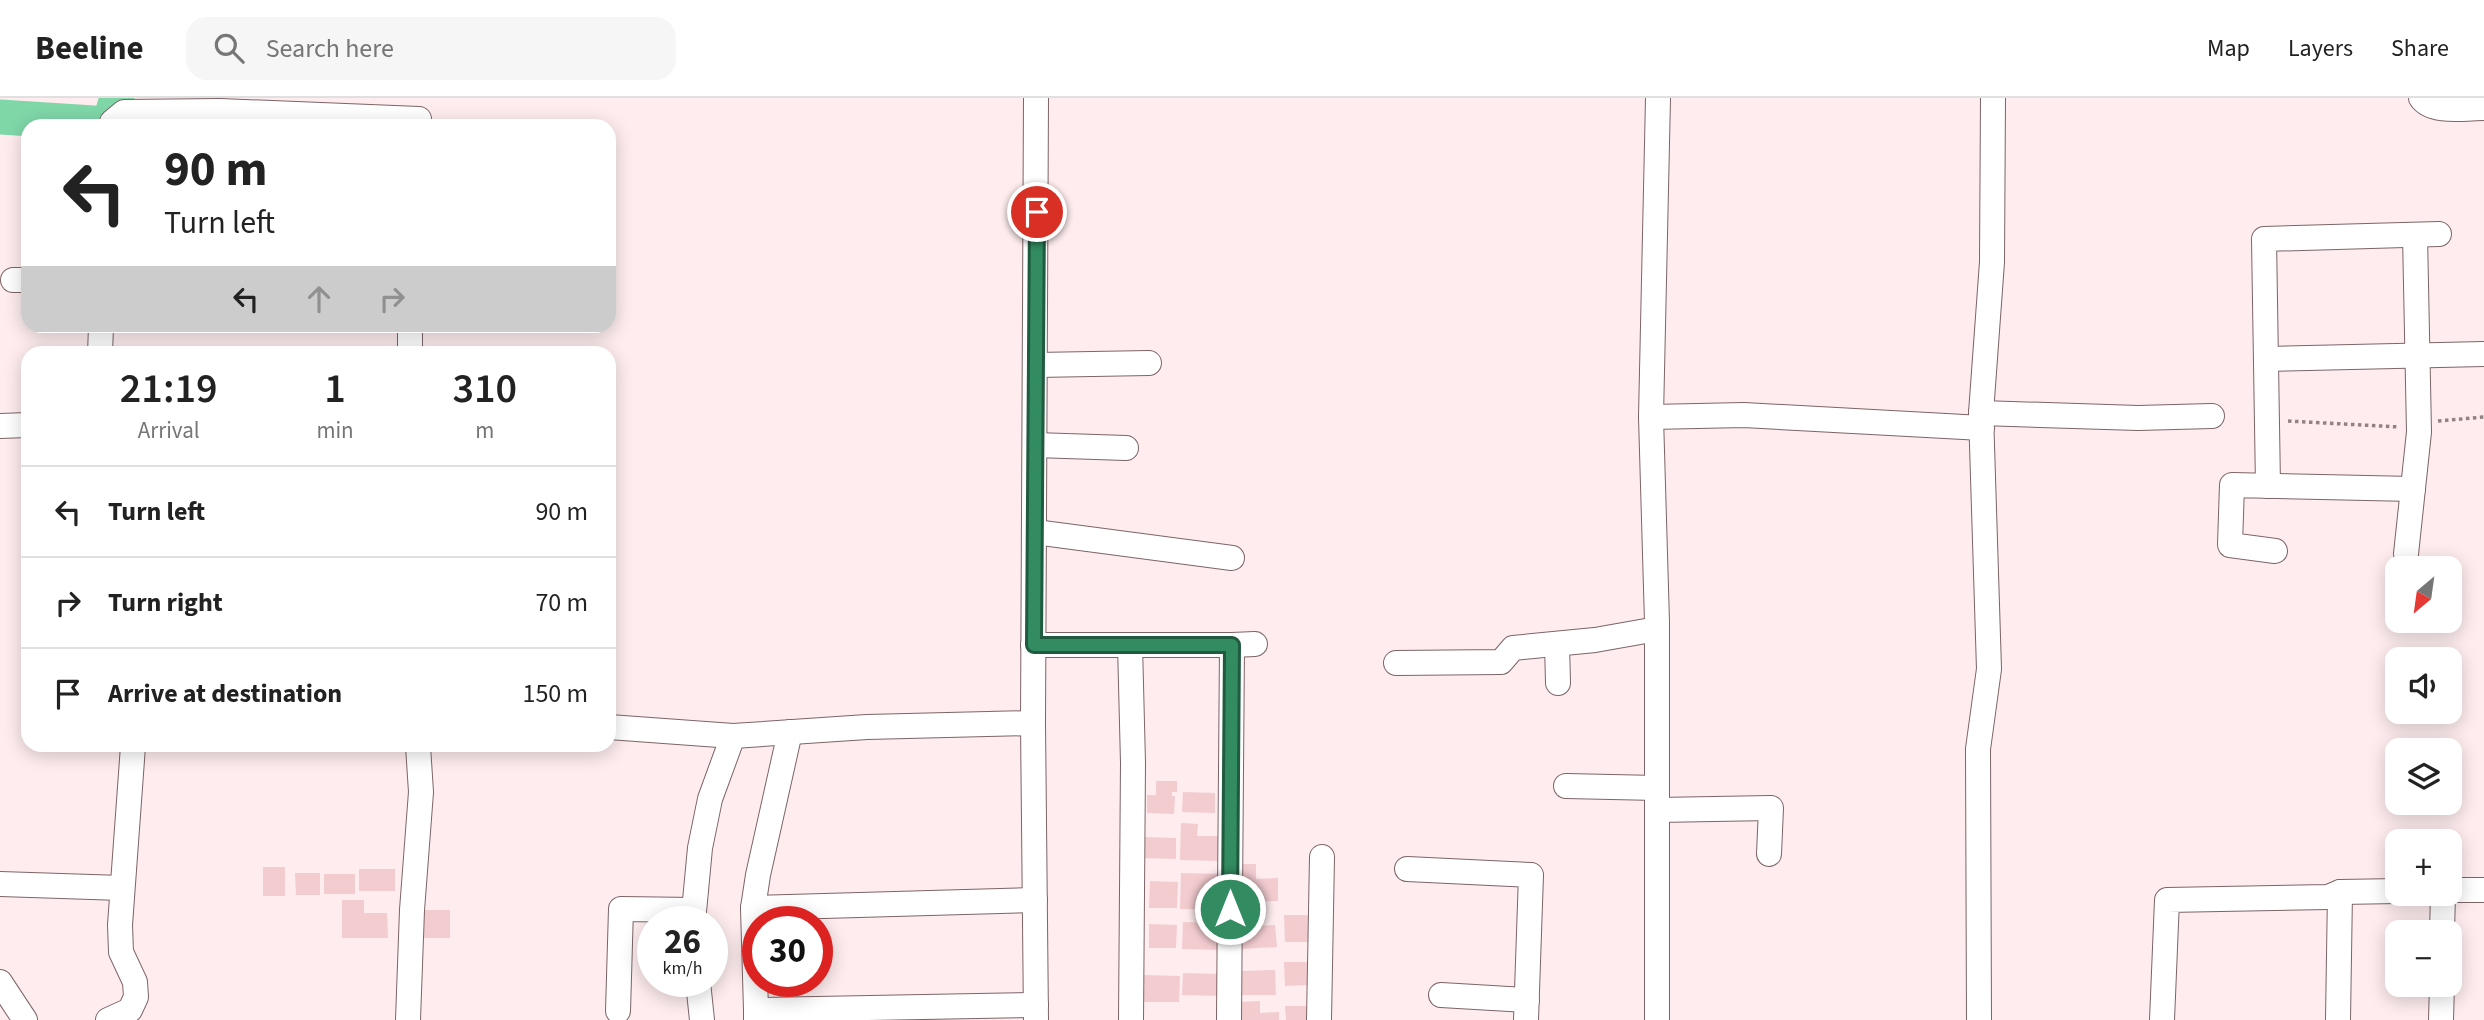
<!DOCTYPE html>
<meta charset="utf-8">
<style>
body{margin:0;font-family:"Source Sans 3",sans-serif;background:#f6f6f6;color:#222;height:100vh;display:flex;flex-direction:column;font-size:26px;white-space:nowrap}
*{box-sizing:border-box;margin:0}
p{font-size:23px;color:#767676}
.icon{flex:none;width:38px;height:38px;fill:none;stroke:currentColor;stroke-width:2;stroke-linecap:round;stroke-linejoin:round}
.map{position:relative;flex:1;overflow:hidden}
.panel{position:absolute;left:21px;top:248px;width:595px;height:406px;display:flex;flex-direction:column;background:#fff;border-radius:21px;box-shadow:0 4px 18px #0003}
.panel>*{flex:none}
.guide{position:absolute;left:21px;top:21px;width:595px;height:214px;border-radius:21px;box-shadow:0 4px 18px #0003;background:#fff;color:#222;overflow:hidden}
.needle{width:46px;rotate:209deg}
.controls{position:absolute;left:2385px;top:458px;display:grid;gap:14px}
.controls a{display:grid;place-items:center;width:77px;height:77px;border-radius:14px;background:#fff;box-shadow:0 4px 18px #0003;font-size:35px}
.speed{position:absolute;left:637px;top:808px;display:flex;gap:14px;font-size:35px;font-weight:700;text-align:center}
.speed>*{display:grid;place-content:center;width:91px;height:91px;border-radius:50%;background:#fff;box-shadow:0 4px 18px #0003;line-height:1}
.speed small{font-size:18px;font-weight:400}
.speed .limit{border:10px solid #d22;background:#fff;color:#111}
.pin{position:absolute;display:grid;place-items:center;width:60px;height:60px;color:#fff;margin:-30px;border:4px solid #fff;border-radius:50%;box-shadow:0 2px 7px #0007}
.me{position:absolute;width:77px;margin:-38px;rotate:0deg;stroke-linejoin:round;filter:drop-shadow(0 0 5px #0008)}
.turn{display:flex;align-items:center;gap:24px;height:147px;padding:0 28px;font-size:32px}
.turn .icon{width:91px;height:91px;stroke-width:2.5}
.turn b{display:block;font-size:49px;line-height:60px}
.lanes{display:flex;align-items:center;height:66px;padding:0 28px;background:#0003;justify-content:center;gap:35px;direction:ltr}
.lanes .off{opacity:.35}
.eta{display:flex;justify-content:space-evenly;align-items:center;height:119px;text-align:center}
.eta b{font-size:42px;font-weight:600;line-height:49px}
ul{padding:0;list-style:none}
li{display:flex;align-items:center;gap:21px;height:91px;padding:0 28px;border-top:2px solid #e0e0e0}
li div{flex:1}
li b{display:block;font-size:26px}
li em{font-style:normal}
header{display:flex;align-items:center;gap:42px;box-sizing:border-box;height:98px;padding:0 35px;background:#fff;border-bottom:2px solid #e0e0e0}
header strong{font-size:33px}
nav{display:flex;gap:38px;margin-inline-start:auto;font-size:24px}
.search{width:490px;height:63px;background:#f6f6f6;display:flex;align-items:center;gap:18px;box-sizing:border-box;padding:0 24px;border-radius:21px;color:#767676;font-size:26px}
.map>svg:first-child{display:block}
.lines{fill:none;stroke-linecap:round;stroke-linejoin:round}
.river{stroke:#7fd7a8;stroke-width:35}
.building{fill:#f3ccd0}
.minor-casing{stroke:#7d6467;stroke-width:26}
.path{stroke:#918384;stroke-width:3.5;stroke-dasharray:3.5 3.5;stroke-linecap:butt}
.minor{stroke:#fff;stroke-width:24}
.route-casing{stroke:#205a3f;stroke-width:18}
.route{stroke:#328b61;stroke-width:12}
</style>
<header>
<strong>Beeline</strong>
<div class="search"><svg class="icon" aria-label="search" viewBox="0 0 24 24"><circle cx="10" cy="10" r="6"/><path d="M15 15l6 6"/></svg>Search here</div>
<nav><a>Map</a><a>Layers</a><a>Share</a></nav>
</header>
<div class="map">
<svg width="2484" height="922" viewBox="0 0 2484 922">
<rect width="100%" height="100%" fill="#feecee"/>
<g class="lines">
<polyline class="river" points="0,19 109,26 117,0"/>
</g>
<g class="building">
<polygon points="1156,683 1177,683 1177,694 1172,694 1172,698 1175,698 1174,716 1147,715 1147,697 1156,697"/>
<polygon points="1183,694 1215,695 1215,715 1182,714"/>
<polygon points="1181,725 1198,726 1197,738 1220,738 1220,763 1180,762"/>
<polygon points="1142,739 1176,740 1176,761 1141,760"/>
<polygon points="1236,766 1256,766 1256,781 1278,780 1278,803 1240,804"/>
<rect x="263" y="769" width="22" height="29"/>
<rect x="359" y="771" width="36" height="22"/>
<polygon points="295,775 320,775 320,797 296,797"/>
<polygon points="1181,775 1221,776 1221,812 1180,811"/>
<rect x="324" y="776" width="31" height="20"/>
<polygon points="1150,783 1178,784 1177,810 1149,810"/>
<polygon points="342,802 364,802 364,815 387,815 388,840 342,840"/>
<rect x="411" y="812" width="39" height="28"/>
<polygon points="1284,817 1312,817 1313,844 1285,844"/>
<polygon points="1183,824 1223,825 1222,852 1182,851"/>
<polygon points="1149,826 1177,827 1176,850 1149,850"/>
<polygon points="1275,827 1277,849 1241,851 1239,829"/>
<polygon points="1284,864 1309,864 1309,887 1285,888"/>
<polygon points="1275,872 1276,897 1241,897 1241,873"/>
<polygon points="1183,875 1221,876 1220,898 1182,897"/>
<polygon points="1144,877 1180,878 1179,904 1143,904"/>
<polygon points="1260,903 1260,915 1279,914 1279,922 1241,922 1240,904"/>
<polygon points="1285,908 1310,908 1311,922 1286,922"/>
</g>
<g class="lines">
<defs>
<g id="minor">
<polyline points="1036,0 1033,625 1036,922"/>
<path d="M2421,0C2432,16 2466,10 2484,10"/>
<polyline points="111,28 112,24 124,14 220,13 419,21"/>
<polyline points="13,182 28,182"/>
<polyline points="410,228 410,256"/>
<polyline points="100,256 101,228"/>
<polyline points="2266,261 2484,256"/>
<polyline points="1036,267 1149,265"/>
<polyline points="1981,315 2138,320 2212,318"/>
<polyline points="1651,319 1744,317 1982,330"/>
<polyline points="0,328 28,327"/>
<polyline points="1035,347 1126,350"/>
<polyline points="2268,388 2264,141 2439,136"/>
<polyline points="1035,434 1232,460"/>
<polyline points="2275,453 2230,447 2232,387 2413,391"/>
<polyline points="2406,456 2419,334 2415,137"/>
<polyline points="1557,546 1558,585"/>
<polyline points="1033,547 1232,547 1229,922"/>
<polyline points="1130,547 1133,665 1131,922"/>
<polyline points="1232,547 1255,546"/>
<polyline points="1396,565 1501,564 1513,550 1595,542 1657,531"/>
<polyline points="609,629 733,638 867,629 1033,625"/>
<polyline points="1566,688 1657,690"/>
<polyline points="1657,712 1771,710 1769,756"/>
<polyline points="1407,771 1531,777 1526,922"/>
<polyline points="0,786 122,790"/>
<polyline points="2450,792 2484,792"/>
<polyline points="753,810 1035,802"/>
<polyline points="693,824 700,750 710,701 733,638"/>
<polyline points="2442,835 2443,796"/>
<polyline points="0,884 25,922"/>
<polyline points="698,884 702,922"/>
<polyline points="1441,897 1527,902"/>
<polyline points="756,912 753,810 758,777 790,634"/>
<polyline points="618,913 621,811 693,812"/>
<polyline points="108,922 130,912 136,899 135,884 121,854 120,827 133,648"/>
<polyline points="408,922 412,812 421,694 418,648"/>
<polyline points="756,922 756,912 1036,907"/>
<polyline points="1319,922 1322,759"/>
<polyline points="1657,922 1657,524 1651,319 1658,0"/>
<polyline points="1979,922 1978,651 1989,571 1981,315 1992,164 1993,0"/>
<polyline points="2162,922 2167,802 2328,799 2340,794 2398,793"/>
<polyline points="2338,922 2340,794"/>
<polyline points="2441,922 2442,887"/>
</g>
</defs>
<use href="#minor" class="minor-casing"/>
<g class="path">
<polyline points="2288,323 2399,329"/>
<polyline points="2438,323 2484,319"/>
</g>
<use href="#minor" class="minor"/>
</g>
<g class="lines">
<defs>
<polyline id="route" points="1037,114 1034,547 1232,547 1230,811"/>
</defs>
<use href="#route" class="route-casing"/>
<use href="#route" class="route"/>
</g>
</svg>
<div class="controls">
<a><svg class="needle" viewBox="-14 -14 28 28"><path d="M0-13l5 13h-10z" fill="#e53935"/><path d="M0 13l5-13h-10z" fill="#767676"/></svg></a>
<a><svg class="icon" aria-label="sound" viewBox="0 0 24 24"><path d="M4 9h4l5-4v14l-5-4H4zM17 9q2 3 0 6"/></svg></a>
<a><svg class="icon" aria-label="layers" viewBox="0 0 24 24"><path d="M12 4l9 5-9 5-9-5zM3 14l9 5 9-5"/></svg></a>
<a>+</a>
<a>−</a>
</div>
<div class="speed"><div>26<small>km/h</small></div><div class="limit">30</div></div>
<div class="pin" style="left:1037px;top:114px;background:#d93025"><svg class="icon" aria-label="arrive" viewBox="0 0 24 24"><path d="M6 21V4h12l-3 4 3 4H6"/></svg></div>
<svg class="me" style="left:1230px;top:811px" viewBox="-20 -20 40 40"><circle r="17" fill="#328b61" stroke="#fff" stroke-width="3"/><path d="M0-11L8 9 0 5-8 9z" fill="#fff"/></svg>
<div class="guide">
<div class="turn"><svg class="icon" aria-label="left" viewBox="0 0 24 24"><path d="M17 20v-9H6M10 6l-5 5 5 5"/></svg><div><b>90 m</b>Turn left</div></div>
<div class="lanes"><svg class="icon" aria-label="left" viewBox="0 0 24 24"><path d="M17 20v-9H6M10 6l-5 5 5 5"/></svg><svg class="icon off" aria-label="ahead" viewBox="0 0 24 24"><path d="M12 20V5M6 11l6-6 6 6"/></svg><svg class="icon off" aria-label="right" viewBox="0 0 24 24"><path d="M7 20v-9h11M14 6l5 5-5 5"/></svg></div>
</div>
<section class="panel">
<div class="eta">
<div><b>21:19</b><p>Arrival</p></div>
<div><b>1</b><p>min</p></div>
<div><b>310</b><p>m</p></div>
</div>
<ul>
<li><svg class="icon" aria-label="left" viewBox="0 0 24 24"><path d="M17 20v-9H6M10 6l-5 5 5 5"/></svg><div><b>Turn left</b></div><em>90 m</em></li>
<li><svg class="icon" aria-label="right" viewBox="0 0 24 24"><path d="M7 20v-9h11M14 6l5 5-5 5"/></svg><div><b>Turn right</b></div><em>70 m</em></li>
<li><svg class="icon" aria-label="arrive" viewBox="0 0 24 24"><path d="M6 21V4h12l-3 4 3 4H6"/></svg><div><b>Arrive at destination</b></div><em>150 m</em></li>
</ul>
</section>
</div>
